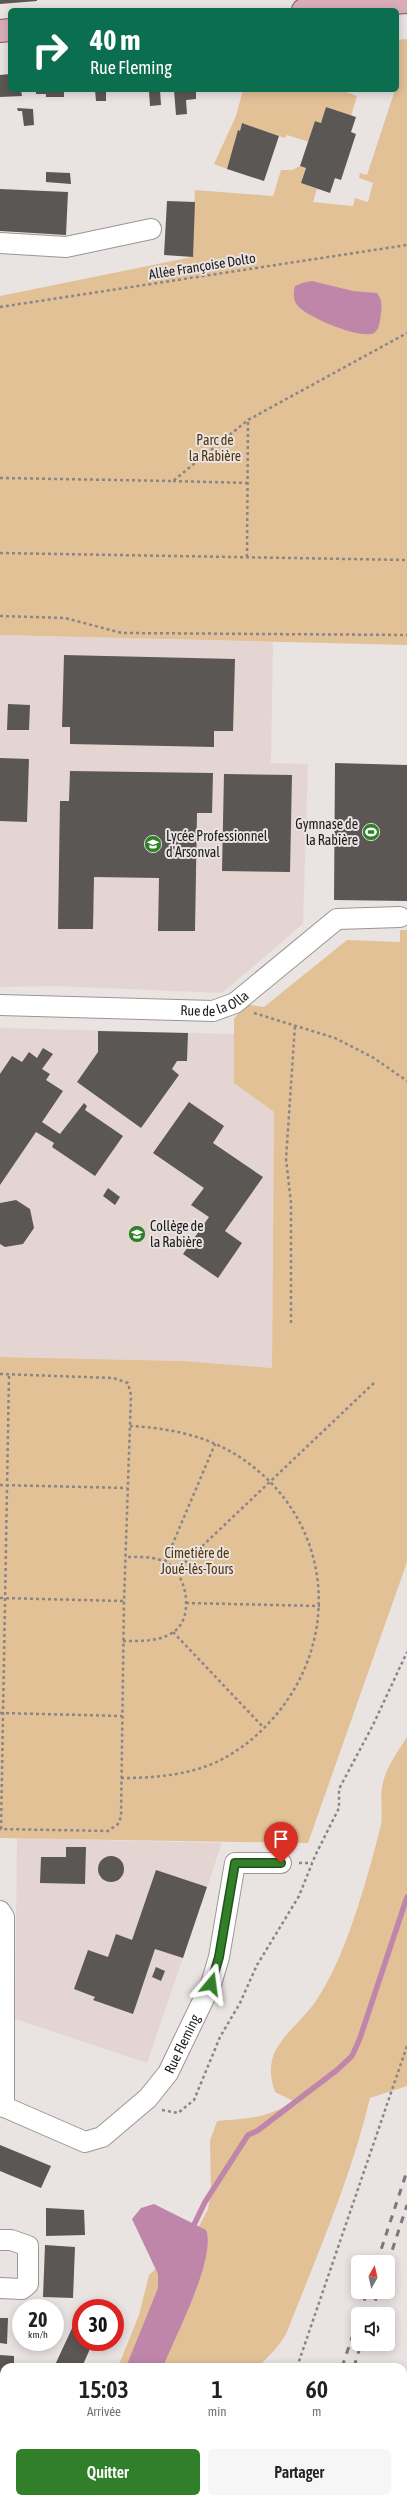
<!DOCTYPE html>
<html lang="fr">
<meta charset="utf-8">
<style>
body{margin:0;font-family:"Asap Condensed",sans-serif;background:#f6f6f6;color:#202124;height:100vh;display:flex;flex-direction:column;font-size:15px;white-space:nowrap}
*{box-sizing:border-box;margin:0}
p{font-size:13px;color:#757577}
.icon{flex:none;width:22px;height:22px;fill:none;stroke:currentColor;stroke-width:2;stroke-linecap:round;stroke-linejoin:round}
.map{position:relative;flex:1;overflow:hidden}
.details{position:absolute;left:0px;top:2363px;width:407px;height:140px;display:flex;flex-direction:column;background:#fff;border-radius:12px 12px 0 0;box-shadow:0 2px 10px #0003}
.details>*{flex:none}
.banner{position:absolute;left:8px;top:8px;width:391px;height:84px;border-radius:6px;box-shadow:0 2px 10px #0003;background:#0b6e4f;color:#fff;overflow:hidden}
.needle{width:26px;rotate:8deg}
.buttons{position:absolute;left:351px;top:2255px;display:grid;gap:8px}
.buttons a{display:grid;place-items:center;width:44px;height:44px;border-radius:6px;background:#fff;box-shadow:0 2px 10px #0003;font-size:20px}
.speed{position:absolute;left:12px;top:2299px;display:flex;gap:8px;font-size:20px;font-weight:700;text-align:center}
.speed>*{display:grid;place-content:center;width:52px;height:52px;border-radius:50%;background:#fff;box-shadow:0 2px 10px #0003;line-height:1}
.speed small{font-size:10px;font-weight:400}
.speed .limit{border:6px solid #d22;background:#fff;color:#111}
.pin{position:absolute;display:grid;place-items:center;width:34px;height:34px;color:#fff;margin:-41px -17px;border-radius:50% 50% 50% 0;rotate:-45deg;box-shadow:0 0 4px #0007}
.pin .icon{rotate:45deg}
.me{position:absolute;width:44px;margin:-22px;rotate:16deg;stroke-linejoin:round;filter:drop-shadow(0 0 3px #0008)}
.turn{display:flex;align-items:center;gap:14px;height:84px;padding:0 16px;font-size:18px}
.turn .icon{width:52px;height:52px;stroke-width:2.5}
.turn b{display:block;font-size:28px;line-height:34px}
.eta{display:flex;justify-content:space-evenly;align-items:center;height:68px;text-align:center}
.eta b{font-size:24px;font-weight:600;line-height:28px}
.button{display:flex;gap:8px;margin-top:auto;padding:8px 16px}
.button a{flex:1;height:46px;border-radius:6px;background:#317f28;color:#fff;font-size:16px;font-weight:600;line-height:46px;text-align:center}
.button a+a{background:#f6f6f6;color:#202124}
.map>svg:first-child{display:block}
.built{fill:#e4d5d3}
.green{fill:#e3c197}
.water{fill:#bf86aa}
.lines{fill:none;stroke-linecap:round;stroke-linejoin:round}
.stream{stroke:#bf86aa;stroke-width:5.5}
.building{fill:#5b5754}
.minor-casing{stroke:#9b9695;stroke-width:22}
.major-casing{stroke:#885763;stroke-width:24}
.path{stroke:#8a8686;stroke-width:2.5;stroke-dasharray:3 3;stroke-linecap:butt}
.minor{stroke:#fff;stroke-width:20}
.major{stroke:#daaeb9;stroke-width:22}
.rail{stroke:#7b7877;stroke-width:3;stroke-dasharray:7 7;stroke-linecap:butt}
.route-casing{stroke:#20531a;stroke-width:10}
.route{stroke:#317f28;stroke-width:7}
.labels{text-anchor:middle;stroke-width:4;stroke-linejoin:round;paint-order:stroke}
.street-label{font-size:14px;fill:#1d1b1b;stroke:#e9e3e2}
.park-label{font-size:14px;fill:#53370c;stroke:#e9e3e2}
.poi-label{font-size:14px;fill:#1d1b1b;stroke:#e9e3e2;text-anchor:start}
</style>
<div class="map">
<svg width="407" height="2503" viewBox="0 0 407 2503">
<rect width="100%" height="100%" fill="#e9e3e2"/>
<g class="built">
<polygon points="0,635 273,642 271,763 308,764 303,924 222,993 55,986 0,987"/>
<polygon points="0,1028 234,1034 234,1083 274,1112 272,1368 184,1361 0,1357"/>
<polygon points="17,1838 222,1843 147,2063 15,2019"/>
</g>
<g class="green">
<polygon points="407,39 407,645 0,635 0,296 192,257 195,190 273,196 281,170 292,170 300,166 306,168 301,183 317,189 313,202 353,206 355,198 368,202 373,183 359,178 360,173 367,175 395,90 397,90 397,40"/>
<polygon points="243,90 341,90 357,96 351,116 326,107 321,123 315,121 309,142 287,135 285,138 242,123 240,131 238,131 227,169 214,164 236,116"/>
<polygon points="400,930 407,930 407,1562 308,1843 0,1838 0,1357 184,1361 272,1368 274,1112 234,1083 234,1019 245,1004 264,1007 347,940 400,942"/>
<path d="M407,1737V2086L370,2098C351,2178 317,2255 287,2332C280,2346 269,2356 258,2367H118L139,2315L149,2275L198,2228L208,2209L211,2191L210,2141L217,2121C247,2118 268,2119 293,2101L275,2092C260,2049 289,2036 313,2005C322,1993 331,1975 338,1960C356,1919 370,1868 381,1825C383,1813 380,1800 382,1788C384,1770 397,1753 407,1737Z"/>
<polygon points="65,2499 209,2499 209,2503 62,2503"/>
</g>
<g class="water">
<path d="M312,281L353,291L377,293C382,299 382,306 381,313C380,320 380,329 374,333C361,340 307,317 298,306C293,300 293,294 295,286L302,283Z"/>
<path d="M154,2204L206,2230C217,2257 174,2339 163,2367H126L158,2288V2274L132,2219L141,2208Z"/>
</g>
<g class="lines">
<polyline class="stream" points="191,2231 205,2202 248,2135 257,2131 337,2070 352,2056 360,2038 407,1897"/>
</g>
<g class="building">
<polygon points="0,0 37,0 37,1 0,4"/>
<polygon points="10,74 10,90 21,90 22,96 0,97 0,75"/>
<polygon points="36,90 64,90 64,97 46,97 46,94 36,94"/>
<polygon points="95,90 106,90 106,101 96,101"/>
<polygon points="160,90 161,105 150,106 149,91"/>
<polygon points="174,90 196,90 196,99 186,100 187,114 176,115"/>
<polygon points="326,107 356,117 351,132 356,134 341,180 335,178 330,193 301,183 306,168 300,166 315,121 321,123"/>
<polygon points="17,108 33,109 34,125 24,126 22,111 18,111"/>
<polygon points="242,123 279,136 264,181 227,169 238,130 240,131"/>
<polygon points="46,172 70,173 71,184 46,182"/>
<polygon points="0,189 68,192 66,235 0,231"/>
<polygon points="167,201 195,202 193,257 164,255"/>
<polygon points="64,655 235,659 233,731 214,731 214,747 70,744 70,727 62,727"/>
<polygon points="8,704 30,705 29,730 7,730"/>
<polygon points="0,758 29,759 27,822 0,821"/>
<polygon points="335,763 407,765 407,901 334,900"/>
<polygon points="70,771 213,773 212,813 197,813 195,931 158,931 159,878 94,877 93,929 58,929 60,801 69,801"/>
<polygon points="224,774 292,775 290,872 222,871"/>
<polygon points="98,1031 188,1033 187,1061 177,1061 172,1069 179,1075 141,1128 77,1082 98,1052"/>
<polygon points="43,1048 53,1054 42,1069 50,1074 46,1080 63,1091 42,1122 60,1134 84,1103 87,1106 85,1110 123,1136 95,1176 52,1147 54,1143 36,1132 0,1185 0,1074 12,1056 22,1062 29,1052 37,1058"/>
<polygon points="189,1102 224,1126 213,1143 263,1177 225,1231 242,1243 218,1278 183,1254 209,1217 191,1205 204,1188 153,1153"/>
<polygon points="108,1188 120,1197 115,1205 103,1196"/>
<polygon points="16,1200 30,1209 34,1228 23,1244 5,1247 0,1244 0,1203"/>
<polygon points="66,1847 86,1847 85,1884 40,1883 41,1857 66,1857"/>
<circle cx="111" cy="1869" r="13"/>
<polygon points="156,1870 207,1887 183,1958 155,1949 133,2014 93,2000 95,1997 74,1989 88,1950 108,1957 116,1934 132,1940"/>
<polygon points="156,1967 165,1971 161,1981 152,1977"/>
<polygon points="0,2145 51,2166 41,2188 0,2171"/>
<polygon points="46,2208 84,2210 85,2235 46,2236"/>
<polygon points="45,2245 75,2247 73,2298 43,2297"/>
<polygon points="81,2309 81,2342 93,2342 82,2367 54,2367"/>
<polygon points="0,2318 8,2318 7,2344 0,2343"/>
<polygon points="0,2355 14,2356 14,2367 4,2367 4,2406 0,2406"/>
<polygon points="0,2419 4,2420 2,2478 4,2478 4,2491 0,2490"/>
</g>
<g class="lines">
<defs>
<g id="minor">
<polyline points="0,243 66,247 151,229"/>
<path id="s1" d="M0,1005L213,1011L235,1003L337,919L400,917"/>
<polyline points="0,1911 4,1917 4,2107"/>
<path id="s2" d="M0,2105L85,2142L102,2137L148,2098L168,2073L211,1984L219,1957L235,1863H281"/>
<polyline points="0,2240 11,2240 28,2246 28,2284 22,2289 0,2288"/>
</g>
<g id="major">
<polyline points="303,10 407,2"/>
<polyline points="0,31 10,30"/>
</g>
</defs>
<use href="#minor" class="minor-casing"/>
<use href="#major" class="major-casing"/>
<g class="path">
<polyline points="0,307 407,245"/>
<polyline points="0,478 173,481 248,420 407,333"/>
<polyline points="173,481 248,483"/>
<polyline points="0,553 407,560"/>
<polyline points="247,557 248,420"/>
<polyline points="0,616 65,618 122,633 407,635"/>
<polyline points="254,1013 335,1038 374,1058 407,1081"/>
<polyline points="291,1323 291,1203 286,1159 295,1025"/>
<polyline points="0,1374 113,1378 128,1383 131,1395 124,1601 121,1817 118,1824 108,1831 0,1829"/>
<polyline points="0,1485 127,1488"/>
<polyline points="165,1562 215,1444"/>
<polyline points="176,1571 376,1381"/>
<polyline points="0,1598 123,1601"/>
<polyline points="186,1603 320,1606"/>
<polyline points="173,1632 264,1728"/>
<path d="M123,1641C141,1641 162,1642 176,1630C194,1614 186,1575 168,1563C155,1556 139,1557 125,1557"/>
<polyline points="0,1713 122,1716"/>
<path d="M121,1778C149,1778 177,1776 204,1767C237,1756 267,1729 286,1702C342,1622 325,1516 244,1460C210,1436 170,1428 130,1426"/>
<polyline points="1,1829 9,1375"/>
<polyline points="299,1863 312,1863"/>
<polyline points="162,2110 178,2113 194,2100 220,2037 240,2003 257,1965 299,1896 315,1856 339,1808 339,1789 373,1725 407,1652"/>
<polyline points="297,2367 407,2046"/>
<polyline points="250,2503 251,2499"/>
</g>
<use href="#minor" class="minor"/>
<use href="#major" class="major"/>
<g class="rail">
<polyline points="377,2262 407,2171"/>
<polyline points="388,2263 407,2205"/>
<polyline points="360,2314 367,2292"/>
<polyline points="371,2314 378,2292"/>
<polyline points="342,2367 358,2320"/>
<polyline points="354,2367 361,2344"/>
<polyline points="298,2503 299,2499"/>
<polyline points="309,2503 310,2499"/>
</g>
</g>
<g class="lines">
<defs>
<polyline id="route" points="211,1984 219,1957 235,1863 281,1863"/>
</defs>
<use href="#route" class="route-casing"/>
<use href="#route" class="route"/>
</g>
<defs>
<symbol id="stadium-disc" viewBox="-11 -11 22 22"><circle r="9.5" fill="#317f28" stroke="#e9e3e2"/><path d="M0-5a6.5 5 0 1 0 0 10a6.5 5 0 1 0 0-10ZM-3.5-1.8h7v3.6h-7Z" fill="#fff"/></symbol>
<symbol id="school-disc" viewBox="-11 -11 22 22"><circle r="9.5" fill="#317f28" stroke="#e9e3e2"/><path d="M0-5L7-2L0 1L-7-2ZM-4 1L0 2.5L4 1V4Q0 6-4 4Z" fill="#fff"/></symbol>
</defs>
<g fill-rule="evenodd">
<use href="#stadium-disc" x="361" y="822" width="20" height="20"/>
<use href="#school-disc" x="143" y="834" width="20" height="20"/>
<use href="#school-disc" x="127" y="1224" width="20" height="20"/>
</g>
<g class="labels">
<g class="street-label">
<text transform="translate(202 266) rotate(-9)" y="5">Allée Françoise Dolto</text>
<text dy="5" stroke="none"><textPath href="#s1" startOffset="216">Rue de la Olla</textPath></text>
<text dy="5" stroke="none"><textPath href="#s2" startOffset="235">Rue Fleming</textPath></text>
</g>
<g class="park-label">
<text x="215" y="445">Parc de<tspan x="215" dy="16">la Rabière</tspan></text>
<text x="197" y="1558">Cimetière de<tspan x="197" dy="16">Joué-lès-Tours</tspan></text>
</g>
<g class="poi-label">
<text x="358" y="829" text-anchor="end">Gymnase de<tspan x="358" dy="16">la Rabière</tspan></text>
<text x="166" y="841">Lycée Professionnel<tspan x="166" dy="16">d'Arsonval</tspan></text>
<text x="150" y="1231">Collège de<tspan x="150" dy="16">la Rabière</tspan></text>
</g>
</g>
</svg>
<div class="buttons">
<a><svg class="needle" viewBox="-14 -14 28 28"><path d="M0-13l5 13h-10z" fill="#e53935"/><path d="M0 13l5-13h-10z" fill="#757577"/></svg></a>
<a><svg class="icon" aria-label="sound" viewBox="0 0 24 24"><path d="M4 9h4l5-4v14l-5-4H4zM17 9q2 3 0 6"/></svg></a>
</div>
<div class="speed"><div>20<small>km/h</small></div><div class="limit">30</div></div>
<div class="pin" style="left:281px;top:1863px;background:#d93025"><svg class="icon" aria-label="arrive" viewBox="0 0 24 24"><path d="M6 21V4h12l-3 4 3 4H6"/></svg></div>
<svg class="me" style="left:211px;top:1984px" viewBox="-20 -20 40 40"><path d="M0-17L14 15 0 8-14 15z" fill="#317f28" stroke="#fff" stroke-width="4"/></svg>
<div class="banner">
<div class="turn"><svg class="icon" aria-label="right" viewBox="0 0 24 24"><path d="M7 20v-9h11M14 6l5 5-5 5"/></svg><div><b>40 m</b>Rue Fleming</div></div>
</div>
<section class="details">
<div class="eta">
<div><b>15:03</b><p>Arrivée</p></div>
<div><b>1</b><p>min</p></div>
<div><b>60</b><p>m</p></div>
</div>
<div class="button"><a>Quitter</a><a>Partager</a></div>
</section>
</div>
